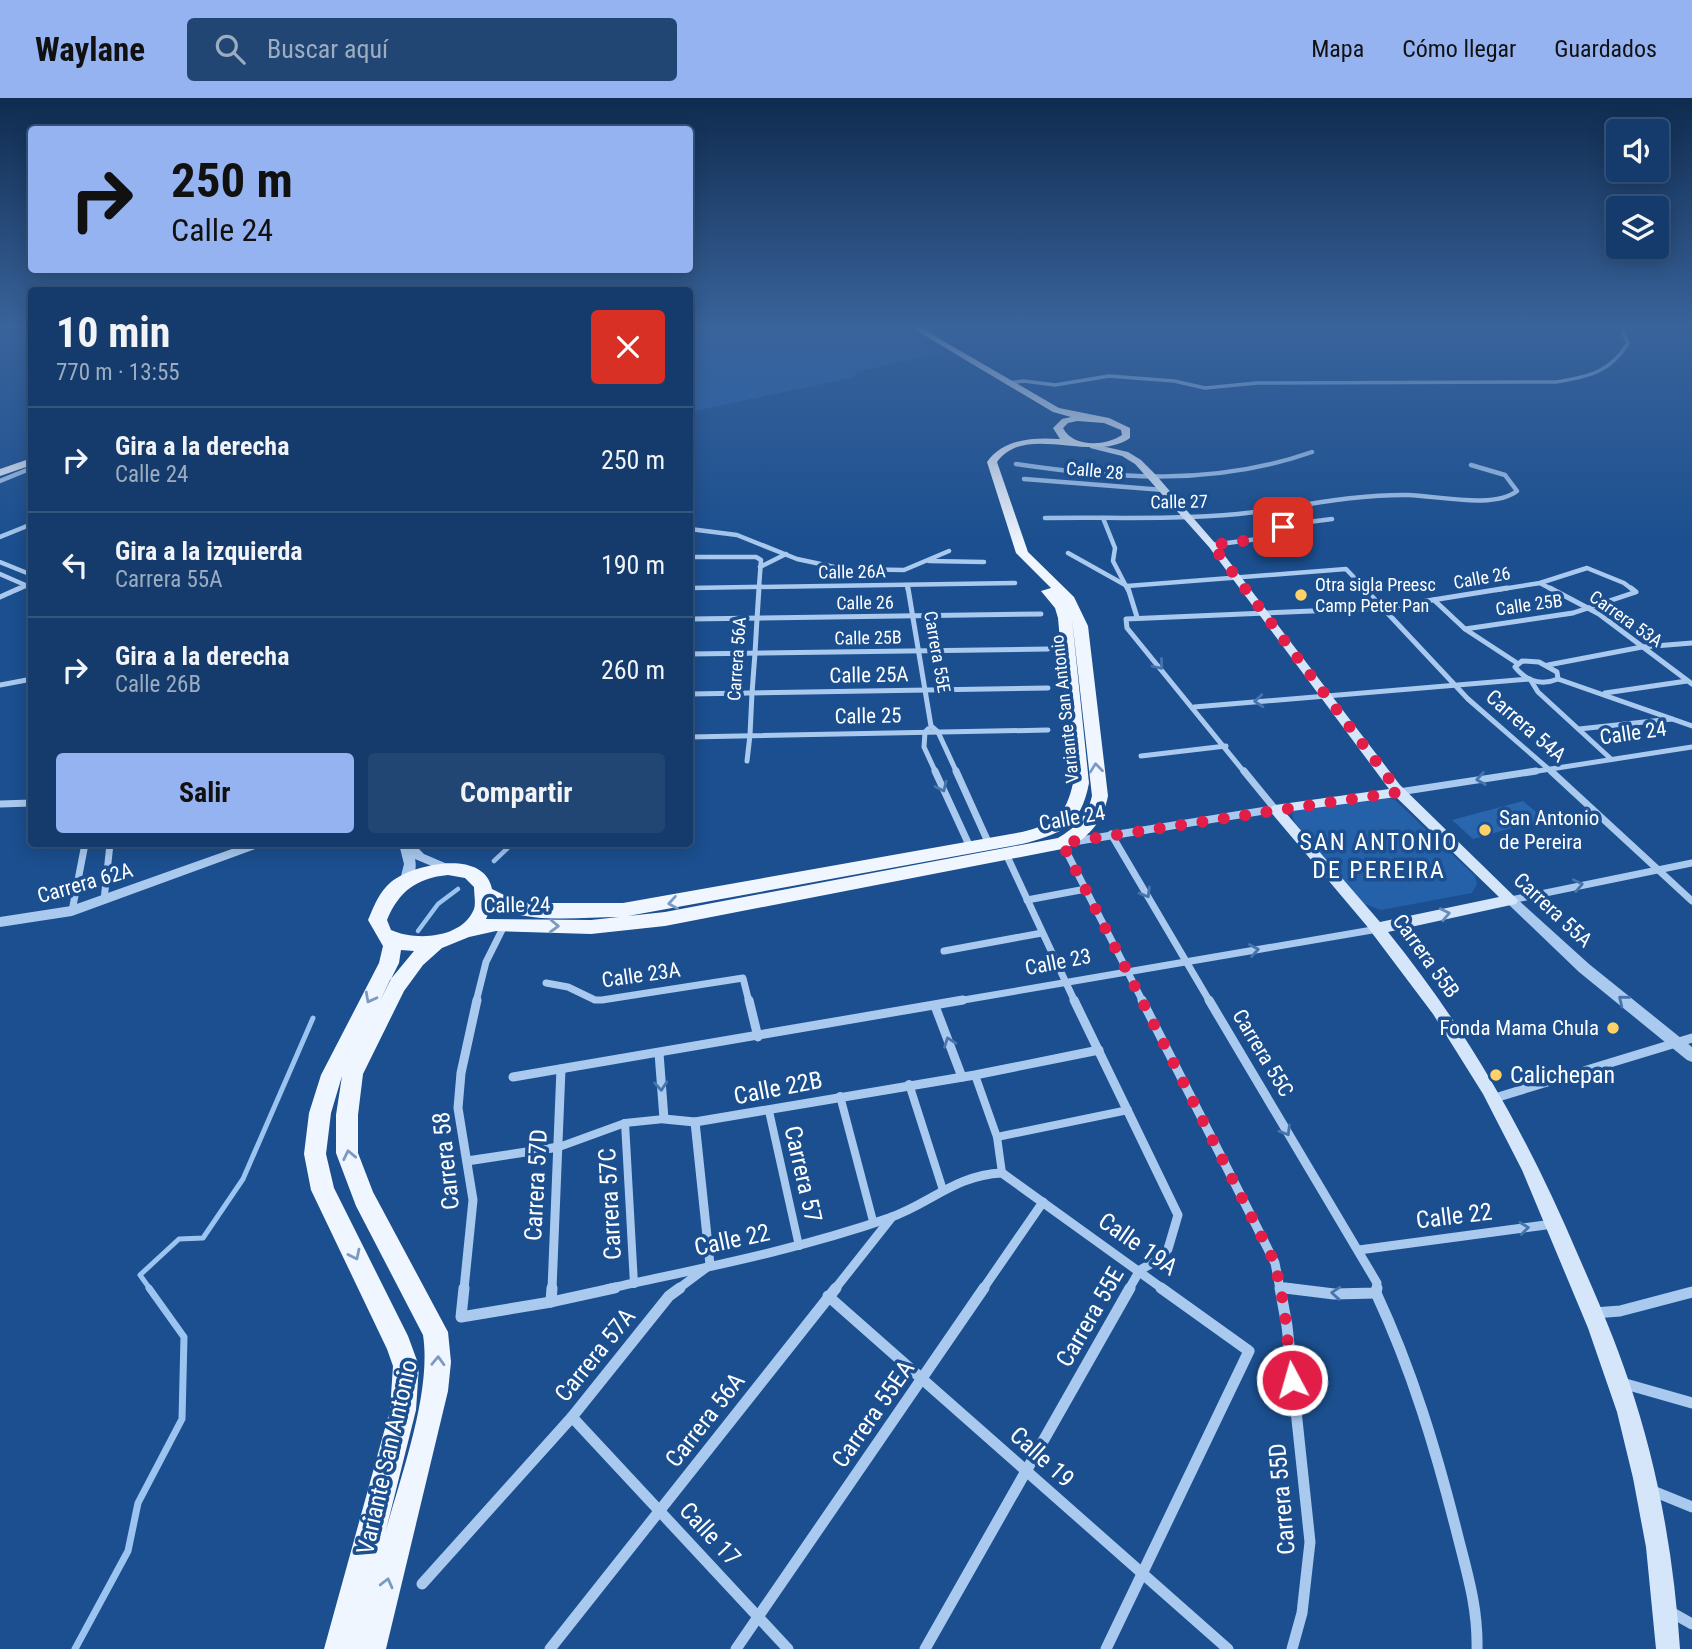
<!DOCTYPE html>
<html lang="es">
<meta charset="utf-8">
<style>
body{margin:0;font-family:"Roboto Condensed",sans-serif;background:#214673;color:#f1f3f6;height:100vh;display:flex;flex-direction:column;font-size:26px;white-space:nowrap}
*{box-sizing:border-box;margin:0}
p{font-size:23px;color:#9dadc1}
.icon{flex:none;width:38px;height:38px;fill:none;stroke:currentColor;stroke-width:2;stroke-linecap:round;stroke-linejoin:round}
.map{position:relative;flex:1;overflow:hidden}
.sheet{position:absolute;left:28px;top:189px;width:665px;height:560px;display:flex;flex-direction:column;background:#143b6b;border-radius:7px;box-shadow:0 4px 18px #0003,0 0 0 2px #33557e}
.sheet>*{flex:none}
.top-card{position:absolute;left:28px;top:28px;width:665px;height:147px;border-radius:7px;box-shadow:0 4px 18px #0003,0 0 0 2px #33557e;background:#95b2f1;color:#111;overflow:hidden}
.controls{position:absolute;left:1606px;top:21px;display:grid;gap:14px}
.controls a{display:grid;place-items:center;width:63px;height:63px;border-radius:7px;background:#143b6b;box-shadow:0 4px 18px #0003,0 0 0 2px #33557e;font-size:35px}
.pin{position:absolute;display:grid;place-items:center;width:60px;height:60px;color:#fff;margin:-30px;border-radius:14px;box-shadow:0 4px 10px #0006}
.me{position:absolute;width:77px;margin:-38px;rotate:354deg;stroke-linejoin:round;filter:drop-shadow(0 0 5px #0008)}
.turn{display:flex;align-items:center;gap:24px;height:147px;padding:0 28px;font-size:32px}
.turn .icon{width:91px;height:91px;stroke-width:2.5}
.turn b{display:block;font-size:49px;line-height:60px}
.round{display:grid;place-items:center;flex:none;width:74px;height:74px;border-radius:7px;background:#214673}
.summary{display:flex;align-items:center;justify-content:space-between;height:119px;padding:0 28px}
h1{font-size:42px;font-weight:700;line-height:52px}
.button{display:flex;gap:14px;margin-top:auto;padding:14px 28px}
.button a{flex:1;height:80px;border-radius:7px;background:#95b2f1;color:#111;font-size:28px;font-weight:700;line-height:80px;text-align:center}
.button a+a{background:#214673;color:#f1f3f6}
ul{padding:0;list-style:none}
li{display:flex;align-items:center;gap:21px;height:105px;padding:0 28px;border-top:2px solid #33557e}
li div{flex:1}
li b{display:block;font-size:26px}
li em{font-style:normal}
header{display:flex;align-items:center;gap:42px;box-sizing:border-box;height:98px;padding:0 35px;background:#95b2f1;color:#111}
header strong{font-size:33px}
nav{display:flex;gap:38px;margin-inline-start:auto;font-size:24px}
.search{width:490px;height:63px;background:#214673;display:flex;align-items:center;gap:18px;box-sizing:border-box;padding:0 24px;border-radius:7px;color:#9dadc1;font-size:26px}
.map>svg:first-child{display:block}
.green{fill:#2461a8}
.lines{fill:none;stroke-linecap:round;stroke-linejoin:round}
.stream-far2{stroke:#9cc4f0;stroke-width:4.5}
.stream-far1{stroke:#9cc4f0;stroke-width:5}
.stream{stroke:#9cc4f0;stroke-width:7}
.river{fill:#123a6d;fill-rule:evenodd}
.building{fill:#2a66ad}
.pedestrian-far2{stroke:#a9c9ee;stroke-width:3.5}
.pedestrian-far1{stroke:#a9c9ee;stroke-width:5}
.pedestrian{stroke:#a9c9ee;stroke-width:8}
.minor-far5{stroke:#a9c9ee;stroke-width:3.5}
.minor-far4{stroke:#a9c9ee;stroke-width:4.5}
.minor-far3{stroke:#a9c9ee;stroke-width:5}
.minor-far2{stroke:#a9c9ee;stroke-width:7}
.minor-far1{stroke:#a9c9ee;stroke-width:9}
.minor{stroke:#a9c9ee;stroke-width:11}
.tertiary{fill:#a9c9ee;fill-rule:evenodd}
.secondary{fill:#d6e6fa;fill-rule:evenodd}
.primary{fill:#f0f6ff;fill-rule:evenodd}
.oneway{stroke:#4674ac}
.oneway2{stroke:#7b9ac1}
.oneway3{stroke:#668bba}
.route{stroke:#e11d48;stroke-width:12;stroke-dasharray:0 21.6}
.poi-dot{fill:#ffd166;stroke:#1b4f8f;stroke-width:2.5}
.labels{text-anchor:middle;stroke-width:7;stroke-linejoin:round;paint-order:stroke}
.far-street-label{font-size:18px;fill:#fff;stroke:#1b4f8f}
.far-poi-label{font-size:18px;fill:#fff;stroke:#1b4f8f;text-anchor:start}
.street-label{font-size:21px;fill:#fff;stroke:#1b4f8f}
.poi-label{font-size:21px;fill:#fff;stroke:#1b4f8f;text-anchor:start}
.quarter-label{font-size:24px;letter-spacing:2px;fill:#fff;stroke:#1b4f8f}
.near-poi-label{font-size:24px;fill:#fff;stroke:#1b4f8f;text-anchor:start}
.near-street-label{font-size:24px;fill:#fff;stroke:#1b4f8f}
</style>
<header>
<strong>Waylane</strong>
<div class="search"><svg class="icon" aria-label="search" viewBox="0 0 24 24"><circle cx="10" cy="10" r="6"/><path d="M15 15l6 6"/></svg>Buscar aquí</div>
<nav><a>Mapa</a><a>Cómo llegar</a><a>Guardados</a></nav>
</header>
<div class="map">
<svg width="1692" height="1551" viewBox="0 0 1692 1551">
<rect width="100%" height="100%" fill="#1b4f8f"/>
<g class="green">
<polygon points="690,230 903,230 939,255 857,274 854,279 690,314"/>
<polygon points="1385,699 1395,702 1475,778 1477,786 1472,795 1381,812 1359,804 1295,725 1292,717 1294,711"/>
</g>
<g class="lines">
<g class="stream-far2">
<polyline points="494,763 512,746"/>
<polyline points="418,833 438,806 458,791"/>
</g>
<polyline class="stream-far1" points="150,1191 140,1177 179,1141 203,1140 243,1081 313,920"/>
<polyline class="stream" points="75,1551 128,1453 138,1405 182,1321 184,1239 149,1190"/>
<polygon class="river" points="1669,230 1692,231 1692,237 1671,232"/>
</g>
<polygon class="building" points="1523,703 1544,721 1473,741 1452,722"/>
<g class="lines">
<polyline class="pedestrian-far2" points="759,492 759,489"/>
<g class="pedestrian-far1">
<polyline points="757,521 759,490"/>
<polyline points="752,595 755,555"/>
<polyline points="747,663 750,637"/>
</g>
<g class="pedestrian">
<polyline points="975,977 997,1039 1002,1075"/>
<polyline points="909,986 943,1092"/>
<polyline points="840,998 873,1123"/>
<polyline points="769,1013 799,1148"/>
<polyline points="625,1025 634,1186"/>
<polyline points="997,1039 1128,1012"/>
<polyline points="559,1049 625,1025 664,1021"/>
</g>
<path class="minor-far5" d="M1008,285L1024,283L1055,287L1109,278L1174,283L1205,290L1257,285L1556,284C1588,279 1611,274 1628,245L1623,235L1624,230"/>
<g class="minor-far4">
<path d="M1016,366C1116,381 1215,388 1312,354"/>
<polyline points="1024,381 1164,392"/>
<polyline points="0,383 32,370"/>
<path d="M1045,420C1109,419 1174,422 1238,416C1294,410 1352,396 1408,397C1439,398 1494,411 1517,393L1505,377L1471,367"/>
<polyline points="1103,420 1115,450 1113,463 1128,492"/>
<polyline points="690,431 737,437 797,461 844,471 904,472 949,453"/>
<polyline points="0,439 32,426"/>
<polyline points="1212,447 1265,440 1293,426 1332,421"/>
<polyline points="1068,455 1127,488 1346,471 1366,492"/>
<polyline points="690,459 756,459 761,462 759,489"/>
<polyline points="929,463 984,464"/>
<polyline points="0,464 32,477"/>
<polyline points="760,469 786,456"/>
<polyline points="0,476 32,490"/>
<polyline points="1540,485 1553,492"/>
<polyline points="907,487 908,492"/>
<polyline points="690,490 1015,485"/>
<polyline points="16,492 28,487"/>
<polyline points="1496,492 1540,485 1587,470 1624,485 1633,492"/>
</g>
<g class="minor-far3">
<polyline points="908,490 931,628 938,634 957,675"/>
<polyline points="1128,490 1137,519"/>
<polyline points="1364,490 1468,601 1553,675"/>
<polyline points="1550,490 1599,516 1692,586"/>
<polyline points="0,499 20,490"/>
<polyline points="1434,502 1465,531 1517,565"/>
<polyline points="690,521 1041,516"/>
<polyline points="1465,531 1573,515 1636,494 1631,490"/>
<polyline points="755,555 757,521"/>
<polyline points="690,556 1048,551"/>
<path d="M1522,563L1539,564L1557,574L1558,581C1541,588 1526,583 1515,569Z"/>
<polyline points="1548,567 1642,549 1692,545"/>
<polyline points="1558,581 1692,628"/>
<polyline points="0,587 32,581"/>
<polyline points="1605,595 1687,583"/>
<polyline points="690,596 1048,590"/>
<polyline points="1194,609 1530,581 1538,594 1611,661"/>
<polyline points="928,631 925,634 924,649 936,675"/>
<polyline points="1579,631 1672,621"/>
<polyline points="750,637 752,595"/>
<polyline points="690,639 1048,632"/>
<polyline points="1141,658 1226,648"/>
<polyline points="1245,675 1127,530 1126,521 1383,510 1507,490"/>
<polyline points="1525,675 1692,649"/>
</g>
<g class="minor-far2">
<polyline points="935,673 970,749"/>
<polyline points="956,673 989,746"/>
<polyline points="1244,673 1275,711"/>
<polyline points="1551,673 1692,803"/>
<polyline points="1399,694 1536,673"/>
<polyline points="0,706 32,705"/>
<polyline points="1111,736 1210,904"/>
<polyline points="1062,745 1143,904"/>
<polyline points="1006,756 1075,904"/>
<polyline points="104,802 110,746"/>
<polyline points="1027,802 1086,791"/>
<polyline points="1511,802 1692,765"/>
<polyline points="72,813 85,746"/>
<polyline points="944,853 1042,835"/>
<polyline points="546,885 568,889 595,902 602,902 743,880 749,904"/>
<polyline points="476,904 486,864 505,826"/>
<polyline points="952,904 1378,831"/>
</g>
<g class="minor-far1">
<polyline points="749,902 758,939"/>
<polyline points="1074,902 1178,1117 1168,1151 1158,1162 1140,1172 1129,1191"/>
<polyline points="1142,902 1275,1165 1280,1191"/>
<polyline points="1209,902 1377,1185 1376,1191"/>
<polyline points="935,908 962,979"/>
<polyline points="659,955 664,1021 695,1024 975,977 1099,952"/>
<polyline points="513,979 963,902"/>
<polyline points="1495,1000 1692,940"/>
<polyline points="467,1063 559,1049"/>
<polyline points="1359,1152 1553,1126"/>
<polyline points="1281,1189 1298,1191"/>
<polyline points="464,1191 473,1102 458,1010 461,975 477,902"/>
<polyline points="552,1191 561,971"/>
<path d="M607,1191C702,1170 797,1152 889,1120C930,1106 955,1077 1002,1075L1163,1191"/>
<polyline points="678,1191 710,1167 695,1024"/>
<polyline points="835,1191 892,1119"/>
<polyline points="983,1191 1043,1104"/>
</g>
<g class="minor">
<polyline points="464,1190 461,1219 551,1204 615,1190"/>
<polyline points="1280,1190 1287,1228 1310,1444 1302,1515 1292,1551"/>
<polyline points="1285,1190 1334,1196 1376,1195 1377,1190"/>
<path d="M1376,1195C1412,1272 1436,1352 1457,1435C1467,1475 1478,1509 1477,1551"/>
<polyline points="828,1198 1228,1551"/>
<polyline points="551,1204 552,1190"/>
<polyline points="1594,1215 1620,1213 1692,1194"/>
<polyline points="1622,1285 1692,1305"/>
<polyline points="572,1319 788,1551"/>
<polyline points="1653,1393 1692,1409"/>
<polyline points="422,1486 572,1319 669,1198 680,1190"/>
<polyline points="1669,1513 1692,1526"/>
<polyline points="550,1551 836,1190"/>
<polyline points="736,1551 984,1190"/>
<polyline points="925,1551 1130,1190"/>
<polyline points="1106,1551 1249,1253 1161,1190"/>
</g>
<g class="tertiary">
<polygon points="1275,707 1281,711 1279,714 1065,749 1059,745 1065,741"/>
<polygon points="246,746 263,746 261,749 72,818 0,829 0,819 71,808"/>
<path d="M399,746H414L424,756L452,768L454,771L448,775L415,761C417,769 415,784 406,787L402,785L400,782L404,766Z"/>
<polygon points="1511,797 1515,799 1589,866 1692,949 1692,964 1687,962 1579,874 1507,805 1505,802 1507,799"/>
</g>
<path class="secondary" d="M1093,346L1128,354L1141,362L1155,376L1215,445L1400,687L1518,802L1516,806L1511,807L1388,834C1469,934 1528,1039 1578,1157C1596,1198 1614,1239 1628,1281C1658,1368 1674,1459 1680,1551H1656L1646,1449L1633,1380L1617,1314L1588,1230L1522,1072L1483,996L1433,916L1366,827L1268,711L1275,707L1389,691L1209,449L1135,366L1122,358L1090,350V346ZM1396,699L1499,799L1380,824L1285,714Z"/>
<g class="primary">
<path d="M912,230H921L1059,310L1109,320L1130,330V340C1093,366 1025,324 997,364L1028,454L1074,499L1088,528L1108,698C1103,723 1087,744 1062,751L665,828L591,836L496,833L469,839L442,850L423,867L404,893L363,976L358,1017V1055L373,1094L448,1234L451,1264L448,1293L386,1551H324L390,1312L393,1268L387,1251L311,1092L304,1056L309,1015L321,977L379,865L383,848L368,822C374,808 379,794 391,784C413,766 484,750 492,791L514,802L529,805H623L1022,734C1054,726 1066,718 1073,685L1058,520L1055,510L1041,493L1051,490L1016,455L987,364C1003,341 1033,339 1060,341L1053,330L1062,321L1071,319L1053,314ZM1077,323L1104,325L1121,332L1122,337C1106,348 1073,350 1063,330L1068,325ZM1072,521L1092,698C1087,719 1076,729 1058,740L665,814L628,818L1022,746C1061,736 1081,728 1089,685ZM448,777L465,780L474,789C474,796 476,805 474,811C462,841 415,843 391,832L387,822C399,793 417,780 448,777ZM492,807C530,827 578,819 619,819L591,822L486,821ZM401,852L414,853L390,882L380,903L399,865ZM342,978L336,1017V1055L356,1108L423,1237C432,1295 400,1379 385,1436L416,1312L419,1268L408,1238L334,1090L326,1056L331,1015Z"/>
<polygon points="32,360 32,367 0,378 0,371"/>
</g>
</g>
<defs><path id="oneway-chevron" d="M-2-3.5L2.5 0L-2 3.5" fill="none" stroke-width="1.6" stroke-linecap="round" stroke-linejoin="round" transform="scale(1.75)"/></defs>
<g class="oneway">
<use href="#oneway-chevron" transform="translate(1159 567) rotate(50)"/>
<use href="#oneway-chevron" transform="translate(1259 603) rotate(175)"/>
<use href="#oneway-chevron" transform="translate(1481 681) rotate(171)"/>
<use href="#oneway-chevron" transform="translate(942 689) rotate(65)"/>
<use href="#oneway-chevron" transform="translate(1578 787) rotate(-12)"/>
<use href="#oneway-chevron" transform="translate(1146 795) rotate(59)"/>
<use href="#oneway-chevron" transform="translate(1254 852) rotate(-10)"/>
<use href="#oneway-chevron" transform="translate(1623 902) rotate(-141)"/>
<use href="#oneway-chevron" transform="translate(949 944) rotate(-110)"/>
<use href="#oneway-chevron" transform="translate(661 988) rotate(85)"/>
<use href="#oneway-chevron" transform="translate(1286 1033) rotate(59)"/>
<use href="#oneway-chevron" transform="translate(1524 1130) rotate(-7)"/>
<use href="#oneway-chevron" transform="translate(1336 1195) rotate(-176)"/>
</g>
<g class="oneway2">
<use href="#oneway-chevron" transform="translate(1096 670) rotate(-96)"/>
<use href="#oneway-chevron" transform="translate(673 805) rotate(170)"/>
<use href="#oneway-chevron" transform="translate(554 828) rotate(2)"/>
<use href="#oneway-chevron" transform="translate(370 900) rotate(118)"/>
<use href="#oneway-chevron" transform="translate(349 1057) rotate(-102)"/>
<use href="#oneway-chevron" transform="translate(355 1157) rotate(64)"/>
<use href="#oneway-chevron" transform="translate(438 1263) rotate(-88)"/>
<use href="#oneway-chevron" transform="translate(387 1485) rotate(-76)"/>
</g>
<use class="oneway3" href="#oneway-chevron" transform="translate(1445 816) rotate(-12)"/>
<linearGradient id="sky" x2="0" y2="1"><stop stop-color="#0f2b4f"/><stop offset="0.51" stop-color="#39639b"/><stop offset="1" stop-color="#39639b" stop-opacity="0"/></linearGradient>
<rect width="1692" height="447" fill="url(#sky)"/>
<g class="lines">
<polyline class="route" points="1283,429 1265,440 1212,447 1399,694 1062,745 1275,1165 1284,1209 1292,1282"/>
</g>
<g class="poi-dot">
<circle cx="1301" cy="497" r="7"/>
<circle cx="1485" cy="732" r="7"/>
<circle cx="1613" cy="930" r="7"/>
<circle cx="1496" cy="977" r="7"/>
</g>
<g class="labels">
<g class="far-street-label">
<text transform="translate(1095 373) rotate(5)" y="6">Calle 28</text>
<text transform="translate(1179 404) rotate(-1)" y="6">Calle 27</text>
<text transform="translate(852 474) rotate(-1)" y="6">Calle 26A</text>
<text transform="translate(1482 480) rotate(-10)" y="6">Calle 26</text>
<text transform="translate(865 505) rotate(-1)" y="6">Calle 26</text>
<text transform="translate(1529 507) rotate(-8)" y="6">Calle 25B</text>
<text transform="translate(1626 521) rotate(35)" y="6">Carrera 53A</text>
<text transform="translate(868 540) rotate(-1)" y="6">Calle 25B</text>
<text transform="translate(937 554) rotate(80)" y="6">Carrera 55E</text>
<text transform="translate(737 561) rotate(-86)" y="6">Carrera 56A</text>
<text transform="translate(1065 611) rotate(-96)" y="6">Variante San Antonio</text>
</g>
<g class="far-poi-label">
<text x="1315" y="493">Otra sigla Preesc<tspan x="1315" dy="21">Camp Peter Pan</tspan></text>
</g>
<g class="street-label">
<text transform="translate(869 577) rotate(-1)" y="7">Calle 25A</text>
<text transform="translate(868 618) rotate(-1)" y="7">Calle 25</text>
<text transform="translate(1526 628) rotate(41)" y="7">Carrera 54A</text>
<text transform="translate(1633 635) rotate(-8)" y="7">Calle 24</text>
<text transform="translate(1072 720) rotate(-10)" y="7">Calle 24</text>
<text transform="translate(85 785) rotate(-16)" y="7">Carrera 62A</text>
<text transform="translate(517 807) rotate(-1)" y="7">Calle 24</text>
<text transform="translate(1553 812) rotate(43)" y="7">Carrera 55A</text>
<text transform="translate(1426 858) rotate(54)" y="7">Carrera 55B</text>
<text transform="translate(1058 864) rotate(-11)" y="7">Calle 23</text>
<text transform="translate(641 877) rotate(-8)" y="7">Calle 23A</text>
<text transform="translate(1263 955) rotate(59)" y="7">Carrera 55C</text>
</g>
<g class="poi-label">
<text x="1499" y="727">San Antonio<tspan x="1499" dy="24">de Pereira</tspan></text>
<text x="1599" y="937" text-anchor="end">Fonda Mama Chula</text>
</g>
<g class="quarter-label">
<text x="1379" y="752">SAN ANTONIO<tspan x="1379" dy="28">DE PEREIRA</tspan></text>
</g>
<g class="near-poi-label">
<text x="1510" y="985">Calichepan</text>
</g>
<g class="near-street-label">
<text transform="translate(778 990) rotate(-11)" y="8">Calle 22B</text>
<text transform="translate(446 1063) rotate(-96)" y="8">Carrera 58</text>
<text transform="translate(803 1076) rotate(77)" y="8">Carrera 57</text>
<text transform="translate(536 1087) rotate(-87)" y="8">Carrera 57D</text>
<text transform="translate(610 1106) rotate(-93)" y="8">Carrera 57C</text>
<text transform="translate(1454 1118) rotate(-7)" y="8">Calle 22</text>
<text transform="translate(732 1142) rotate(-12)" y="8">Calle 22</text>
<text transform="translate(1138 1146) rotate(35)" y="8">Calle 19A</text>
<text transform="translate(1090 1219) rotate(-60)" y="8">Carrera 55E</text>
<text transform="translate(595 1257) rotate(-51)" y="8">Carrera 57A</text>
<text transform="translate(873 1316) rotate(-55)" y="8">Carrera 55EA</text>
<text transform="translate(705 1322) rotate(-52)" y="8">Carrera 56A</text>
<text transform="translate(387 1359) rotate(-77)" y="8">Variante San Antonio</text>
<text transform="translate(1042 1359) rotate(42)" y="8">Calle 19</text>
<text transform="translate(1282 1401) rotate(-95)" y="8">Carrera 55D</text>
<text transform="translate(710 1436) rotate(47)" y="8">Calle 17</text>
</g>
</g>
</svg>
<div class="controls">
<a><svg class="icon" aria-label="sound" viewBox="0 0 24 24"><path d="M4 9h4l5-4v14l-5-4H4zM17 9q2 3 0 6"/></svg></a>
<a><svg class="icon" aria-label="layers" viewBox="0 0 24 24"><path d="M12 4l9 5-9 5-9-5zM3 14l9 5 9-5"/></svg></a>
</div>
<div class="pin" style="left:1283px;top:429px;background:#d93025"><svg class="icon" aria-label="arrive" viewBox="0 0 24 24"><path d="M6 21V4h12l-3 4 3 4H6"/></svg></div>
<svg class="me" style="left:1292px;top:1282px" viewBox="-20 -20 40 40"><circle r="17" fill="#e11d48" stroke="#fff" stroke-width="3"/><path d="M0-11L8 9 0 5-8 9z" fill="#fff"/></svg>
<div class="top-card">
<div class="turn"><svg class="icon" aria-label="right" viewBox="0 0 24 24"><path d="M7 20v-9h11M14 6l5 5-5 5"/></svg><div><b>250 m</b>Calle 24</div></div>
</div>
<section class="sheet">
<div class="summary"><div><h1>10 min</h1><p>770 m · 13:55</p></div><a class="round" style="background:#d93025;color:#fff"><svg class="icon" aria-label="close" viewBox="0 0 24 24"><path d="M6 6l12 12M18 6L6 18"/></svg></a></div>
<ul>
<li><svg class="icon" aria-label="right" viewBox="0 0 24 24"><path d="M7 20v-9h11M14 6l5 5-5 5"/></svg><div><b>Gira a la derecha</b><p>Calle 24</p></div><em>250 m</em></li>
<li><svg class="icon" aria-label="left" viewBox="0 0 24 24"><path d="M17 20v-9H6M10 6l-5 5 5 5"/></svg><div><b>Gira a la izquierda</b><p>Carrera 55A</p></div><em>190 m</em></li>
<li><svg class="icon" aria-label="right" viewBox="0 0 24 24"><path d="M7 20v-9h11M14 6l5 5-5 5"/></svg><div><b>Gira a la derecha</b><p>Calle 26B</p></div><em>260 m</em></li>
</ul>
<div class="button"><a>Salir</a><a>Compartir</a></div>
</section>
</div>
